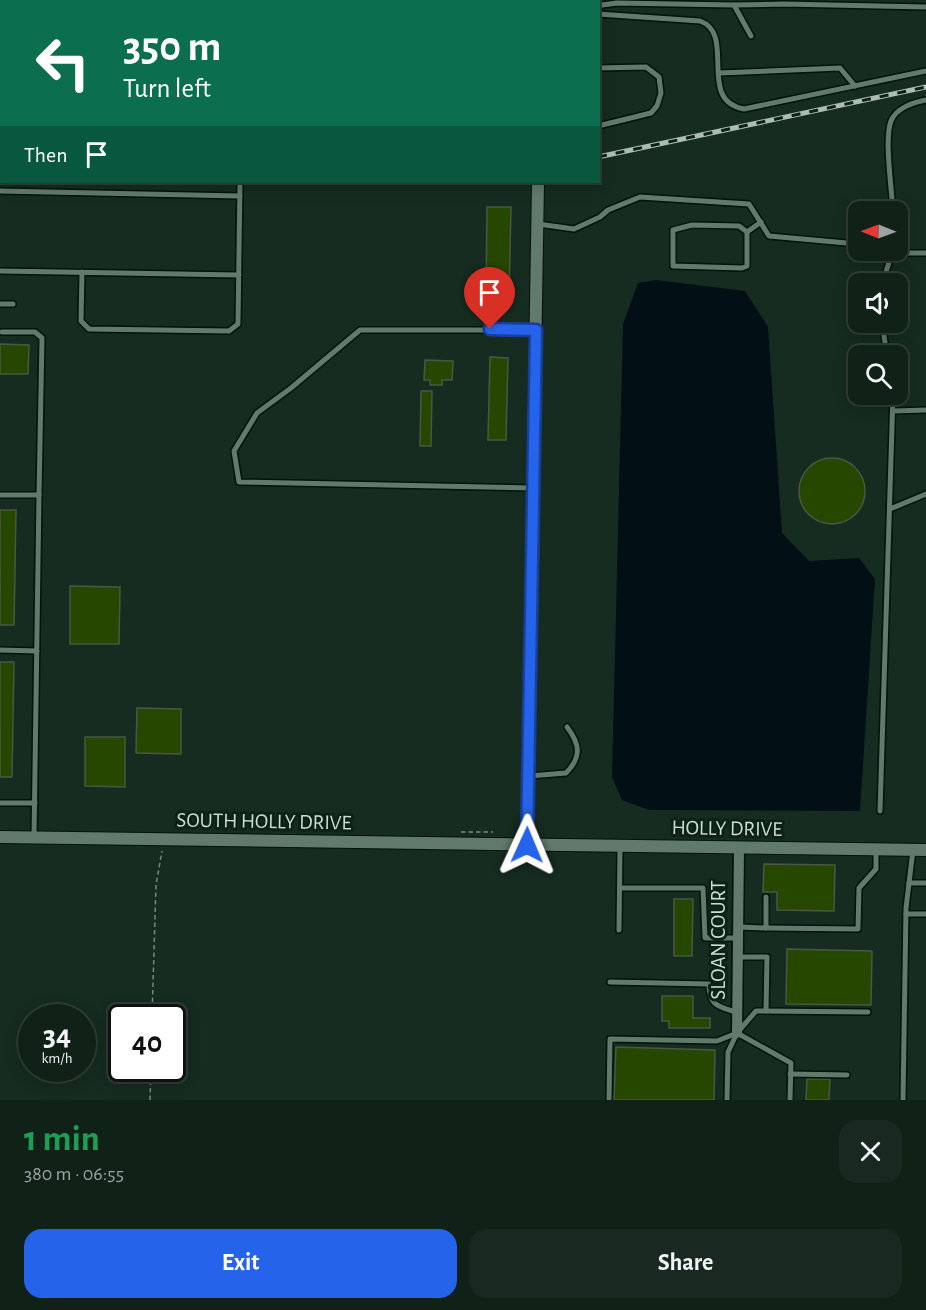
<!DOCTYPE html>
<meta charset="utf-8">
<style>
body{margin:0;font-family:"Alegreya Sans",sans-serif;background:#192921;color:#f1f3f6;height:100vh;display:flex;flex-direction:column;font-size:22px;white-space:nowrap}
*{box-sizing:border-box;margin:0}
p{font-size:20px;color:#9ca3a2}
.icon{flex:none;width:33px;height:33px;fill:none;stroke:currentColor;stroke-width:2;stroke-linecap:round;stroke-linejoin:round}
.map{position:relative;height:1100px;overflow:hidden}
.details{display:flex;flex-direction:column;background:#102118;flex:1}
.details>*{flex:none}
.top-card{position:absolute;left:0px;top:0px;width:600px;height:183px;box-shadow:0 3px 15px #0003,0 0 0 2px #303e37;background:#0b6e4f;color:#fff;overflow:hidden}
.needle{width:39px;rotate:271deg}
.buttons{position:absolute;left:848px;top:201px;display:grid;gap:12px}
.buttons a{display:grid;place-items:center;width:60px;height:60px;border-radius:12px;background:#102118;box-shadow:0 3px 15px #0003,0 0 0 2px #303e37;font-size:30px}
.speed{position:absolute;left:18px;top:1004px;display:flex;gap:12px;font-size:30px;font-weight:700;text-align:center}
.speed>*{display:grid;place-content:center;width:78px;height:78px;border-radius:50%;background:#102118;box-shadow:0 3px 15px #0003,0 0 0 2px #303e37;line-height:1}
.speed small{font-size:15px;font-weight:400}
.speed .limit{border:3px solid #111;border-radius:9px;background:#fff;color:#111}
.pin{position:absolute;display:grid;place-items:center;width:51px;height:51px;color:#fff;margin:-62px -26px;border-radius:50% 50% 50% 0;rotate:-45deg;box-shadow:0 0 6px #0007}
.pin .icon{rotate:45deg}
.me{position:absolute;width:66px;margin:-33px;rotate:1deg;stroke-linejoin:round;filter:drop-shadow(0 0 4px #0008)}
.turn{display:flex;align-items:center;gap:21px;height:126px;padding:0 24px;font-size:27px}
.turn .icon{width:78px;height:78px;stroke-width:2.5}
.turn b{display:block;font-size:42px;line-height:51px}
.then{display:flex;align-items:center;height:57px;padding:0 24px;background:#0003;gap:12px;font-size:22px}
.round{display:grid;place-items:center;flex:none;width:63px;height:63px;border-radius:18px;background:#192921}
.head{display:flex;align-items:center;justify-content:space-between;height:102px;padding:0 24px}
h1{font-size:36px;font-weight:700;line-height:45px;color:#1e9e55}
.cta{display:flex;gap:12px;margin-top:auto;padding:12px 24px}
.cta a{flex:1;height:69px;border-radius:18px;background:#2563eb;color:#fff;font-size:24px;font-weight:700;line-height:69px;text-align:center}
.cta a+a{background:#192921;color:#f1f3f6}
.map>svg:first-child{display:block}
.water{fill:#021015}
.building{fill:#264700;stroke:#4b5742;stroke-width:1.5}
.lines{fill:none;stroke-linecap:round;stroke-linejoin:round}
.service-casing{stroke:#01140a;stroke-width:8}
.minor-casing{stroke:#01140a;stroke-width:13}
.tertiary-casing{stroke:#01140a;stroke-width:14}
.path{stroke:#76887e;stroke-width:1.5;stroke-dasharray:4.5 3;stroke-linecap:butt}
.service{stroke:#627a6c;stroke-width:5}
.minor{stroke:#627a6c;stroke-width:10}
.tertiary{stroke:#627a6c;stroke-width:12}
.rail-casing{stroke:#aebdb4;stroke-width:5}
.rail{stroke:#0c2217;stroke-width:3;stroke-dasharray:9;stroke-linecap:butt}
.route-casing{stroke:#184099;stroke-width:15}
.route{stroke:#2563eb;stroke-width:10}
.labels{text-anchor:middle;stroke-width:6;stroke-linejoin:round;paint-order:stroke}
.street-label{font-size:21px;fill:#cfdcd4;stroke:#0c2217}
</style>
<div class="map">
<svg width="926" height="1100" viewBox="0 0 926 1100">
<rect width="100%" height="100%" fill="#162c20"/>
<polygon class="water" points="656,280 745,291 768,327 782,533 809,561 859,558 875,579 860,811 649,810 622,800 612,777 623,324 638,283"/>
<g class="building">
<polygon points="487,207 511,207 509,298 486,298"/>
<polygon points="0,344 29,345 28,374 0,374"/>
<polygon points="490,357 508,358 506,440 488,440"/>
<polygon points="425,360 453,361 452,380 442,380 442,385 430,385 430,380 424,380"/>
<polygon points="421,391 432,391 431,446 420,446"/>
<circle cx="832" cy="491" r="33"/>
<polygon points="0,510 16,510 14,625 0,625"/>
<polygon points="70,586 120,587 119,644 70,644"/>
<polygon points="0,662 14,662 12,777 0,777"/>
<polygon points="137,708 181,709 181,754 136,753"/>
<polygon points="85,737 125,737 125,787 85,786"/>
<polygon points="764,864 835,865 834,911 777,910 777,892 763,892"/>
<polygon points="674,899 693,899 692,956 674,956"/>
<polygon points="787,949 872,951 871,1005 786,1004"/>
<polygon points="662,996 693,996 693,1018 710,1018 710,1028 669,1028 669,1021 662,1021"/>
<polygon points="616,1047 715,1050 714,1100 614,1100"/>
<polygon points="807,1079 830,1079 829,1100 806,1100"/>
</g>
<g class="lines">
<defs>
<g id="service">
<polyline points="598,8 602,5 617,3 734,5"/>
<path d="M598,14L700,21C737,34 696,101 744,109L926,71"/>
<polyline points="0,30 2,30"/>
<polyline points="751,36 734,5 784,4 926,7"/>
<polyline points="598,68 646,67 659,77 661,93 657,106 651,113 598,126"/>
<polyline points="719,73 840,68 855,86"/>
<polyline points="0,110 2,110"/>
<polyline points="0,191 240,196"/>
<path d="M893,212C892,190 884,139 891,121C896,108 914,102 926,100"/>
<polyline points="538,224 574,229 600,217 608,210 640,197 749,204 769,236 858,244"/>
<polygon points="692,225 739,226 747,232 747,266 742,268 673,266 673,230"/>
<polyline points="747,232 761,222"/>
<polyline points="897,249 905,253 926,253"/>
<polyline points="0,271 239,275"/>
<polyline points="82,272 81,321 89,329 229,331 238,324 240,182"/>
<polyline points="882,284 893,250"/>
<polyline points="0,304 13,304"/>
<polyline points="882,322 887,356"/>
<polyline points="2,332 35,332 42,338 39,495"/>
<polyline points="893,411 926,410"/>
<polyline points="534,488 239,482 234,451 257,413 291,388 360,330 534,330"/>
<polyline points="0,495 39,495 34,838"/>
<polyline points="890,509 926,494"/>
<polyline points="0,650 37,651"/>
<path d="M529,776L566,773C582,757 580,744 567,727"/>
<polyline points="0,803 35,803"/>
<polyline points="880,811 893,394"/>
<polyline points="909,883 926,883"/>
<polyline points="620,888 703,888 705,938 738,938"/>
<polyline points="906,914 926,914"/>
<polyline points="739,927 766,928 766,897"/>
<polyline points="766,928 858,929 859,888 876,869 876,850"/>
<polyline points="619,930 620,846"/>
<polyline points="738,957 767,957 766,1011"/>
<path d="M610,982L709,984C709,1007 719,1006 738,1013"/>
<polyline points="790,1074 847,1075"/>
<polyline points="609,1100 610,1039 717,1041 737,1033 791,1063 790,1100"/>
<polyline points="727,1100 728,1052 737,1033 756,1011 868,1012"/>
<polyline points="903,1100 906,908 913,850"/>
</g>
<polyline id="minor" points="737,1033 739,848"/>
<g id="tertiary">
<polyline points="544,2 544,0"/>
<polyline points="0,837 926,850"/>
<polyline points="527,845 538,182"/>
</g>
</defs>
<use href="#service" class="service-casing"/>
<use href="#minor" class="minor-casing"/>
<use href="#tertiary" class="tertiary-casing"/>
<g class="path">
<polyline points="461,832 493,832"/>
<polyline points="152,1017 156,885 162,851"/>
<polyline points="150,1100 151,1068"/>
</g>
<use href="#service" class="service"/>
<use href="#minor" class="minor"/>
<use href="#tertiary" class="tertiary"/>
<defs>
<polyline id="rail" points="598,157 926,87"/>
</defs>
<use href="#rail" class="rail-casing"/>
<use href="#rail" class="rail"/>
</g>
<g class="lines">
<defs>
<polyline id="route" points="490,329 536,330 527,845"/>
</defs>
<use href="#route" class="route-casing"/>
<use href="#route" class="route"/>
</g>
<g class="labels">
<g class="street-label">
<text transform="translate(264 821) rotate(1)" y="7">SOUTH HOLLY DRIVE</text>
<text transform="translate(727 828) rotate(1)" y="7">HOLLY DRIVE</text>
<text transform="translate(718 940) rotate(-90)" y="7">SLOAN COURT</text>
</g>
</g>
</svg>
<div class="buttons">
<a><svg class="needle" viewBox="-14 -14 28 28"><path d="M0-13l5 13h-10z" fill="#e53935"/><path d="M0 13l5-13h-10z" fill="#9ca3a2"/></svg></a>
<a><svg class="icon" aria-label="sound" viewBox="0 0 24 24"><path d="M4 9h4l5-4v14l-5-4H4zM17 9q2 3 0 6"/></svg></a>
<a><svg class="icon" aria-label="search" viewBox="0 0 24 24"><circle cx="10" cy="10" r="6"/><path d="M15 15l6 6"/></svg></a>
</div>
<div class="speed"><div>34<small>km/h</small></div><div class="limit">40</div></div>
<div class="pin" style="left:490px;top:329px;background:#d93025"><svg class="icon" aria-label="arrive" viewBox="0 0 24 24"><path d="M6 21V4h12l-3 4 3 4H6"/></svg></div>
<svg class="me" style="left:527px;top:845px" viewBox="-20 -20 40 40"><path d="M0-17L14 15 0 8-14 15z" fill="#2563eb" stroke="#fff" stroke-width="4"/></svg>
<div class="top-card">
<div class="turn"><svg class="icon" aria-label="left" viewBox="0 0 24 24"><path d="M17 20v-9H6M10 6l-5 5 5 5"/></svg><div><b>350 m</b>Turn left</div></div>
<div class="then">Then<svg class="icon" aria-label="arrive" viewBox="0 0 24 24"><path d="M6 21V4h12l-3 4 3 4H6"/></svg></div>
</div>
</div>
<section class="details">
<div class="head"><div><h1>1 min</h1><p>380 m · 06:55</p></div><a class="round"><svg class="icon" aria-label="close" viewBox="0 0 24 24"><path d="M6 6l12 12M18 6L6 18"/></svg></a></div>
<div class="cta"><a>Exit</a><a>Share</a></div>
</section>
